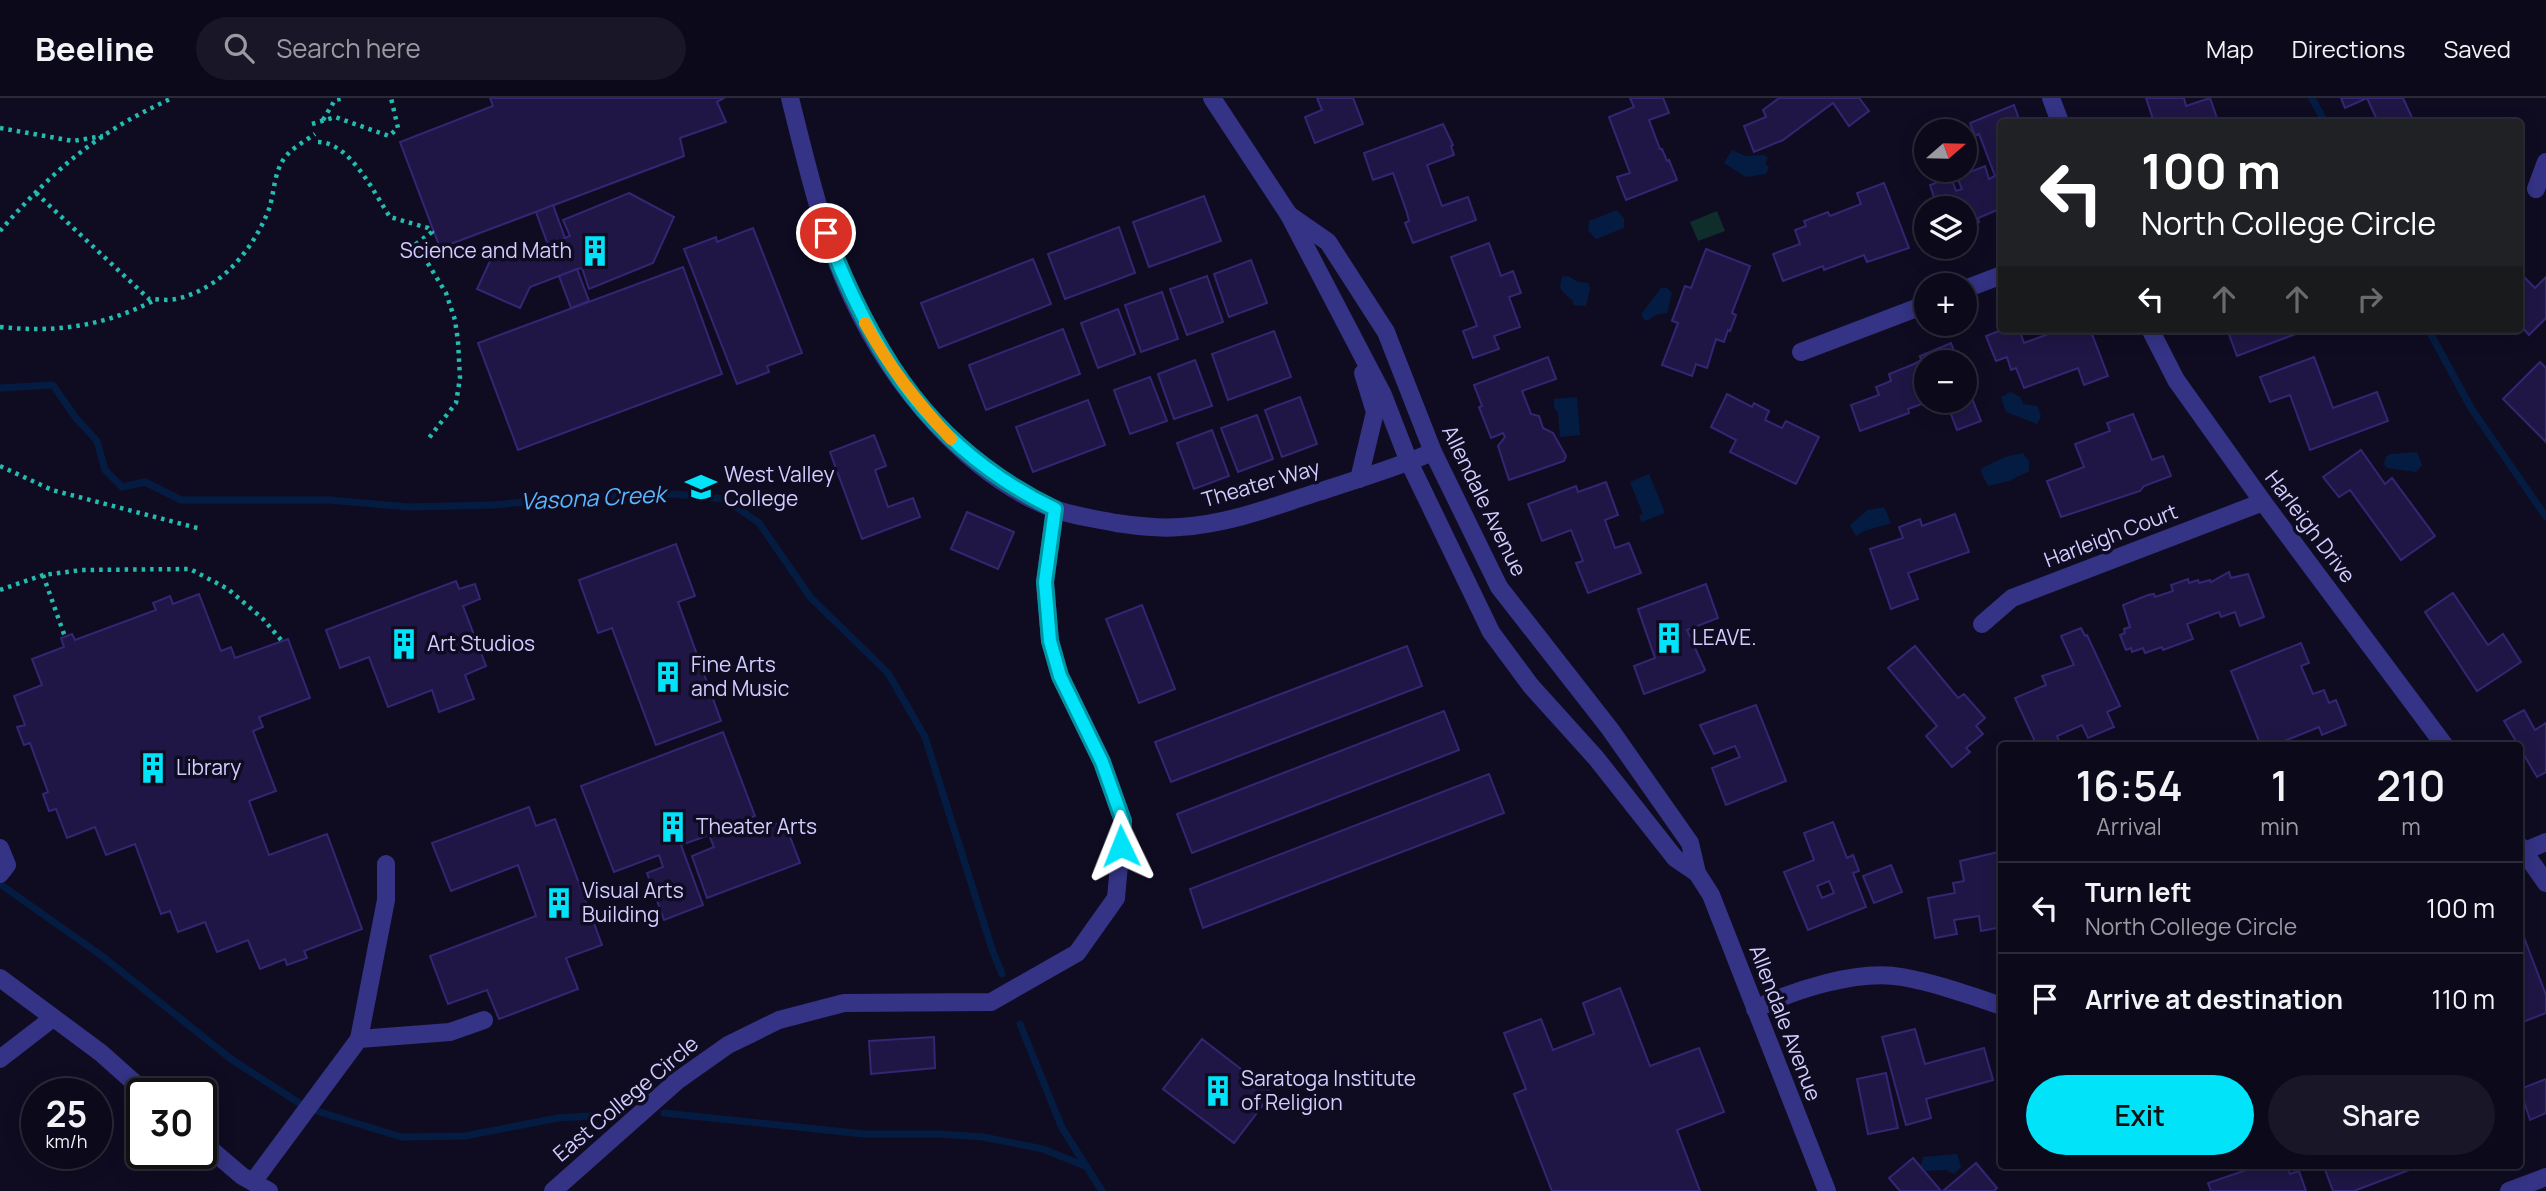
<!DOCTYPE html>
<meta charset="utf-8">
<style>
body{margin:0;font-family:Manrope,sans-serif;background:#191727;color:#f1f3f6;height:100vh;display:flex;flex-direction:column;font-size:26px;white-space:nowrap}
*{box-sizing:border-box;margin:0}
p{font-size:23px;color:#9a9aa2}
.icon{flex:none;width:38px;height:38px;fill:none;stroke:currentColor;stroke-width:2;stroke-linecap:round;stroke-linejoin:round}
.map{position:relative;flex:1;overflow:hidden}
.details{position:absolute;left:1998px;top:644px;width:525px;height:427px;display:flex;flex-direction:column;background:#0b091a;border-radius:7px;box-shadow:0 4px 18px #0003,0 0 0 2px #2b2a39}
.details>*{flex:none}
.hud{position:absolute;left:1998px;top:21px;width:525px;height:214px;border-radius:7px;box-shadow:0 4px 18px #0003,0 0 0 2px #2b2a39;background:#202124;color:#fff;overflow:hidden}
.needle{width:46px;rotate:70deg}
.tools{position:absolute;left:1914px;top:21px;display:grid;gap:14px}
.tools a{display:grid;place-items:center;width:63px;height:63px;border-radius:50%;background:#0b091a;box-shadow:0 4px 18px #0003,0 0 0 2px #2b2a39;font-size:35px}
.speed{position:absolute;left:21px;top:980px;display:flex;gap:14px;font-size:35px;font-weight:700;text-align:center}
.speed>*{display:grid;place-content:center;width:91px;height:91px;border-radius:50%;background:#0b091a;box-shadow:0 4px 18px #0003,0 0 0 2px #2b2a39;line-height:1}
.speed small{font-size:18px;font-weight:400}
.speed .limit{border:4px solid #111;border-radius:10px;background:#fff;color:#111}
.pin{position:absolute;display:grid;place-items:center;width:60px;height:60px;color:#fff;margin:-30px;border:4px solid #fff;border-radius:50%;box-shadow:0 2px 7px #0007}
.me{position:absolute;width:77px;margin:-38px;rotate:358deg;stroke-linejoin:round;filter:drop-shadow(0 0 5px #0008)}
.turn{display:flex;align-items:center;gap:24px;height:147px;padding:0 28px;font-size:32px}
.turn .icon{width:91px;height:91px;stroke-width:2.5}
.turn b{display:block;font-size:49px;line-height:60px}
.lanes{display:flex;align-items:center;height:66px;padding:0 28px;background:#0003;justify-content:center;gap:35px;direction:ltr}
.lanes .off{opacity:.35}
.eta{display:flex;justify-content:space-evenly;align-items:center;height:119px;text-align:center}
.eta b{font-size:42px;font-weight:600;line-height:49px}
.primary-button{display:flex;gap:14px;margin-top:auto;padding:14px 28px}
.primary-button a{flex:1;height:80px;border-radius:42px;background:#00e3f8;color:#111;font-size:28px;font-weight:600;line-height:80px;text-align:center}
.primary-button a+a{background:#191727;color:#f1f3f6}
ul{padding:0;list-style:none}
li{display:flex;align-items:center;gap:21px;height:91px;padding:0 28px;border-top:2px solid #2b2a39}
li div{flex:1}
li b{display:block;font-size:26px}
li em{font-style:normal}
header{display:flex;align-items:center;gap:42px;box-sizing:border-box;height:98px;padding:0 35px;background:#0b091a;border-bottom:2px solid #2b2a39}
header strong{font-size:33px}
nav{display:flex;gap:38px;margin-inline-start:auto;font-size:24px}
.search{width:490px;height:63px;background:#191727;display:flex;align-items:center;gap:18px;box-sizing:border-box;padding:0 24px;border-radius:38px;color:#9a9aa2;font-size:26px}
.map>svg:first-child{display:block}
.green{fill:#0e2d2b}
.water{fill:#051c42}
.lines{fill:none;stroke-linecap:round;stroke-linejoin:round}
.stream{stroke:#051c42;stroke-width:7}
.building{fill:#1f1645;stroke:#342673;stroke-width:2;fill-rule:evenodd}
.path{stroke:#24bcb0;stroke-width:4.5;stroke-dasharray:3.5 5;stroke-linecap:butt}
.minor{stroke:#343385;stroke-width:18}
.route-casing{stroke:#0094a1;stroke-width:18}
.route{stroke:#00e3f8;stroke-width:12}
.slow{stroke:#f59e0b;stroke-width:12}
.labels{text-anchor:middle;stroke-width:7;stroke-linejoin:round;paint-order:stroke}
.poi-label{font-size:21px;fill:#d2cdff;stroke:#0f0c22;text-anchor:start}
.street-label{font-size:21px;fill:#d2cdff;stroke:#0f0c22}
.water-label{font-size:23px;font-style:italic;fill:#5bb6ff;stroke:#0f0c22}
</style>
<header>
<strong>Beeline</strong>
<div class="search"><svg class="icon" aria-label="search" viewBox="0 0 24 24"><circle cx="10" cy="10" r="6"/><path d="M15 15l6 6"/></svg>Search here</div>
<nav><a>Map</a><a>Directions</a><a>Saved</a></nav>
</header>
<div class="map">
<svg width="2546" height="1093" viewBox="0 0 2546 1093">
<rect width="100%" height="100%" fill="#0f0c22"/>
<polygon class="green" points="1717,113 1725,133 1698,143 1690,124"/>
<g class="water">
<polygon points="1732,52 1745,58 1764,57 1768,60 1765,66 1769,69 1766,76 1746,79 1724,65"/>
<polygon points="1617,112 1624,121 1624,130 1596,141 1588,132 1589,123"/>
<polygon points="1568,178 1578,184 1588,185 1590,190 1586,208 1574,207 1572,202 1562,193 1560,189 1562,179"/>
<polygon points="1661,190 1667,190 1672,195 1667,215 1658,216 1646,223 1642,219 1642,215"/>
<polygon points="2011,294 2020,299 2023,306 2037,308 2041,318 2037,326 2006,314 2001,299"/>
<polygon points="1577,299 1580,337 1560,339 1558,314 1554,310 1554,301"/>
<polygon points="2417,354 2422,367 2416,374 2387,370 2384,366 2386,359 2390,356"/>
<polygon points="2023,355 2029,363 2029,373 2009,383 1988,388 1981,374 1982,370 2005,359"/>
<polygon points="1649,376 1665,415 1642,424 1639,418 1643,416 1630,384"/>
<polygon points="1884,409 1891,425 1864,433 1856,438 1850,427 1868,412"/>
<polygon points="1957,1056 1961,1069 1954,1076 1946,1072 1927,1073 1921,1068 1923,1059"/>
</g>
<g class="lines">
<g class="stream">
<polyline points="2312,0 2325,24"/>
<polyline points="2428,231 2471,310 2546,419"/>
<polyline points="0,290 53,287 75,319 97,343 105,372 122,389 145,384 181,402 329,402 409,409 492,407 584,399 674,396 725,401 759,425 811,500 888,575 925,639 992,851 1002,876"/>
<polyline points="0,786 102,858 231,961 307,1010 401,1039 465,1038 558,1020 606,1017"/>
<polyline points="1020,926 1062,1030 1102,1093"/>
<polyline points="664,1015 864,1036 940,1036 983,1039 1043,1051 1085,1068"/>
</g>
</g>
<g class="building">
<polygon points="490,0 724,0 717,4 726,24 680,40 684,58 440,150 400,44 493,8"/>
<polygon points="1317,0 1353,0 1363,26 1315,45 1305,19 1322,12"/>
<polygon points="1630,0 1663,0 1669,15 1649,22 1660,51 1662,51 1667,63 1669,62 1677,82 1626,102 1617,79 1630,75 1609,19 1634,9"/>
<polygon points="1779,0 1859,0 1869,13 1849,28 1833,5 1783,42 1754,54 1744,28 1766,19 1763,12"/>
<polygon points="2146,0 2184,0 2186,8 2210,0 2218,23 2154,24"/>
<polygon points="2341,0 2403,0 2414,24 2378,24 2367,0 2345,10"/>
<polygon points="2014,7 2020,24 2002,24 2002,110 1978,120 1979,124 1965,129 1968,135 1965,136 1965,110 1927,110 1926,105 1935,102 1930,87 1951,79 1956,93 1962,91 1957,79 1985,68 1989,81 1995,78 1979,36 1975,38 1970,25"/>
<polygon points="1443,26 1453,47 1451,48 1454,57 1427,67 1442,108 1468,99 1476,122 1413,145 1405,125 1409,123 1407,115 1393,75 1373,82 1364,55"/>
<polygon points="1884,85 1909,150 1867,164 1864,157 1824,172 1823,168 1783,183 1773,156 1800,146 1795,132 1806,128 1804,123 1828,114 1830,118 1861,106 1857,95"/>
<polygon points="629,95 674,119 653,165 589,191 582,170 577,171 530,189 520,210 477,191 497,148 517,158 565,140 570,138 563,122"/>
<polygon points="1204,98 1221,143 1149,169 1133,124"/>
<polygon points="553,107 565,140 548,147 536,114"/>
<polygon points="1119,129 1135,175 1065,201 1048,156"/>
<polygon points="753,130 802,255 767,268 769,274 737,286 684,151 716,139 717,144"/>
<polygon points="1489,145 1501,178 1513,173 1521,195 1509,199 1520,229 1494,238 1499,251 1473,260 1463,233 1477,228 1451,159"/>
<polygon points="1706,151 1750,168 1732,215 1736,217 1730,233 1728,232 1724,244 1716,241 1707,270 1696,266 1692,278 1662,267 1678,225 1672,223 1685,188 1691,190"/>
<polygon points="1033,161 1051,206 939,250 921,205"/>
<polygon points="1251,162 1267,205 1229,219 1214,176"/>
<polygon points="683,169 722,276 518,352 478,245"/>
<polygon points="577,171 589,203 571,210 559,178"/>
<polygon points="2520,175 2535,190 2546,179 2546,220 2529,237 2520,227"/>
<polygon points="1207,178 1223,224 1187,237 1170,191"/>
<polygon points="1162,194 1178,241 1141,254 1125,207"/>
<polygon points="1118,211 1135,256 1098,270 1081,225"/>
<polygon points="1063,231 1080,276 986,312 969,267"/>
<polygon points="2004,231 2019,231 2024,245 2054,234 2053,231 2090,231 2108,278 2084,287 2078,270 2024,290 2016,270 2011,272 2007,259 1996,263 1986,238"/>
<polygon points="2227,231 2309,231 2237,258"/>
<polygon points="1274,233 1291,279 1228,302 1212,256"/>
<polygon points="1951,245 1958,264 1927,264 1927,303 1930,303 1908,311 1909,315 1860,333 1851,307 1879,297 1876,289 1891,283 1889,276 1914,266 1921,262 1920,258"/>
<polygon points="1548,259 1556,281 1522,293 1531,316 1539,318 1543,330 1553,335 1566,358 1564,363 1509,382 1498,348 1505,339 1503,335 1491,340 1479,309 1482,308 1474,287"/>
<polygon points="2314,259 2333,310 2377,294 2388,323 2310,352 2290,297 2270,304 2260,279"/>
<polygon points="1195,262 1212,308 1174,321 1158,276"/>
<polygon points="2540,264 2546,270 2546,344 2503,301"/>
<polygon points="1150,279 1167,323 1130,336 1114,292"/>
<polygon points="1965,283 1981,323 1957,332 1946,303 1965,303"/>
<polygon points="1727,296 1752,309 1754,305 1769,313 1765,322 1782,330 1786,323 1819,339 1796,386 1730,354 1736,342 1711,329"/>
<polygon points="1300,299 1317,346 1282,359 1265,312"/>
<polygon points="1088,302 1105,347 1033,374 1016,329"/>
<polygon points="2133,316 2152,362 2163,358 2171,378 2144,388 2140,393 2061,419 2047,383 2084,369 2075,346 2110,333 2107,325"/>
<polygon points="1257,317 1273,361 1238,374 1221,330"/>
<polygon points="1212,332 1229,378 1194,391 1177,345"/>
<polygon points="874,337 886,368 875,372 888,409 913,400 920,419 862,441 830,354"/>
<polygon points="2361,352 2385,386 2392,380 2435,438 2401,462 2350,392 2339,399 2323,379"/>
<polygon points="1606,384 1618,417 1605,422 1615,450 1629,445 1641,475 1588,495 1576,465 1583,463 1571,432 1542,443 1528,406 1576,388 1578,394"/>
<polygon points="967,414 1014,434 998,471 951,451"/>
<polygon points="1955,416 1969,454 1908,475 1918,501 1891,511 1870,451 1903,440 1899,429 1920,421 1922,428"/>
<polygon points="676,446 695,498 678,504 721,623 656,647 612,530 598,535 579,482"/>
<polygon points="2229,474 2231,480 2248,476 2264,519 2240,528 2235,514 2221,519 2219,514 2187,526 2193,541 2163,552 2162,549 2145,555 2143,550 2132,554 2131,550 2126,552 2120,537 2125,535 2124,531 2130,529 2123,507 2148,497 2154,496 2155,499 2173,493 2171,487 2188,481 2189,485 2198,482 2199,485 2210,482 2211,484"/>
<polygon points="456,483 459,491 475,486 480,501 463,508 486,568 465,577 474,601 439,614 432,592 388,609 369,559 340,570 326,532"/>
<polygon points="1706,486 1718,520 1687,532 1705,572 1703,574 1644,596 1634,568 1655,560 1638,511"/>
<polygon points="2453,495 2488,547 2503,536 2521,564 2477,593 2425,514"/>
<polygon points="199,496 221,553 231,549 235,560 288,541 310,600 259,619 263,629 253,633 276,693 249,703 269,757 327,736 362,831 304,853 307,860 287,867 285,861 260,871 248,842 217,854 205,824 178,834 170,813 161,816 135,746 106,757 95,729 67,740 56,711 49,713 43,696 48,694 30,645 24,647 17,629 25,627 14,598 42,587 32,561 64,549 61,540 72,536 75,542 156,512 153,505 170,498 173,506"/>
<polygon points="1142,507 1175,591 1139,605 1106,521"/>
<polygon points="2081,530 2085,538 2087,537 2120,608 2107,614 2114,629 2088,640 2082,627 2057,638 2060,645 2054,648 2037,648 2015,600 2046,587 2042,578 2074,567 2061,538"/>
<polygon points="2301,545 2309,565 2301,568 2313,596 2324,592 2329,605 2336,602 2346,627 2322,637 2319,629 2272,648 2261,648 2231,573"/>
<polygon points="1407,548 1422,588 1171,684 1155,644"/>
<polygon points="1915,548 1958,600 1964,596 1985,620 1976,628 1983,636 1966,650 1970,654 1952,669 1926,638 1937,628 1888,570"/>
<polygon points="1756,607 1786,683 1726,707 1712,670 1740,659 1735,648 1714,656 1700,627"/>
<polygon points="2524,612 2535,632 2546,625 2546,674 2537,679 2504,623"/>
<polygon points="1444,613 1459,652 1192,755 1177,716"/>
<polygon points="723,634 755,718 747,721 752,735 784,723 800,765 707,800 692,758 714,749 709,737 681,747 703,807 664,822 647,775 663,769 659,757 614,774 581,688"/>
<polygon points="1489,676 1504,715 1203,830 1190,791"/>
<polygon points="529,709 536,728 555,721 602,847 566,860 578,891 499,921 487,892 448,906 430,858 536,818 518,767 451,793 432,745"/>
<path d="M1833,724L1847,760L1853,757L1859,773L1853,775L1866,809L1808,832L1784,774L1814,762L1804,735ZM1829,783L1834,795L1822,800L1817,788Z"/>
<polygon points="2002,753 2002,829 1981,833 1979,818 1954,822 1957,836 1935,840 1928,800 1955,795 1953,785 1964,783 1960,763"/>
<polygon points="1891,767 1902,794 1874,805 1863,778"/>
<polygon points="2520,829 2546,897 2546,915 2520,925"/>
<polygon points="1620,890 1650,968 1699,950 1724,1014 1677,1032 1700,1093 1552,1093 1514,996 1526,991 1504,935 1541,921 1553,952 1594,936 1583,905"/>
<polygon points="1915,931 1925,966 1984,950 1993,982 1926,1001 1931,1020 1906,1027 1882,939"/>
<polygon points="934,939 935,970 871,976 869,943"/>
<polygon points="1202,941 1272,995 1234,1045 1163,991"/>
<polygon points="1886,975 1898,1030 1868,1036 1857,981"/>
<polygon points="2546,981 2546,1015 2530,1022 2520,991"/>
<polygon points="1913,1060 1941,1093 1900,1093 1889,1080"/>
<polygon points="1976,1065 1997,1090 1994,1093 1943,1093"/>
<polygon points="2258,1068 2287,1068 2290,1076 2299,1073 2306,1093 2211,1093 2208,1085"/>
<polygon points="2328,1068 2416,1068 2417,1069 2354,1093 2333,1093 2324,1069"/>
</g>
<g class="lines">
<g class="path">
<polyline points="323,22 335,2 345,0"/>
<polyline points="312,26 335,19 389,38 398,30 391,0"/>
<polyline points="0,30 73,43 103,38"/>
<path d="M318,44C350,44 374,95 390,119L428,130L432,134L416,146L446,195L455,222L458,243L460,280L456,305L429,340"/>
<path d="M36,95L149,201C157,201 167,203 176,201C221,191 253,152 269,111C274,96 274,77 282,64C288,52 304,44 315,36"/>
<path d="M0,133C33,95 70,58 114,31C132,19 152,10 172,0"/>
<path d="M0,229C57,235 104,228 155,202"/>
<polyline points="0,368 52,392 201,431"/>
<polyline points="43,477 65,539"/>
<polyline points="0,492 43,477 82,472 190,471 228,491 263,521 282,543"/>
</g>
<g class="minor">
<path d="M790,0C807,68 823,138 853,202C892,286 966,377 1054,411C1074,418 1096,421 1116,425C1137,428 1159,431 1180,429C1228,426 1273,409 1318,394C1356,382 1395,370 1433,354"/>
<polyline points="1212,0 1289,117 1383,297 1409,364 1491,534 1531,588 1596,660 1675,760 1697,775"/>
<polyline points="2051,0 2060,24"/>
<polyline points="2536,91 2546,64"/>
<polyline points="1289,117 1328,144 1386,234 1433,354 1499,489 1610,631 1690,745 1697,775 1711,797 1827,1093"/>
<polyline points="1965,191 2002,177"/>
<polyline points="2150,231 2176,282 2263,404 2445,648"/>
<polyline points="1801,254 1927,206"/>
<polyline points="1359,381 1375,314 1363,275"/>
<polyline points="1982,526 2012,500 2263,404"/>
<polyline points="2520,748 2546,785"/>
<polyline points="0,750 7,767 0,776"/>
<polyline points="2520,755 2546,744"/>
<polyline points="0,880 101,955 147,996"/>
<path d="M1755,911C1794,892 1858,871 1902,879C1936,885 1969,897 2002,908"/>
<polyline points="359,941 450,934 484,922"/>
<polyline points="0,961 53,920"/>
<polyline points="201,1043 242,1078 269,1093"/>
<polyline points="253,1084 359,941 386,802 386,766"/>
<polyline points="553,1093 677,983 728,947 779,922 844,905 991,904 1077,855 1116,800 1123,723 1102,664 1060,578 1050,543 1045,484 1055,411"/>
<polyline points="2509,1093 2546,1079"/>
</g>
</g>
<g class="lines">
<defs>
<path id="route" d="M826,135C874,259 932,352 1055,411L1045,484L1050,543L1060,578L1102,664L1123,723L1121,748"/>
</defs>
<use href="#route" class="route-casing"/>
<use href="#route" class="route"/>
<path class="slow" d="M865,225C889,269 917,304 951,341"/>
</g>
<defs>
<symbol id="building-bare" viewBox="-9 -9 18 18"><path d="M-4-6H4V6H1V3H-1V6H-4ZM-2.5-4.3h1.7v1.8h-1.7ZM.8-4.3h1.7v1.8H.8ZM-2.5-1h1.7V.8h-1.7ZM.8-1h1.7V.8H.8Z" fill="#00e3f8" stroke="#0f0c22" stroke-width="2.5" paint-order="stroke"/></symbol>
<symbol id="university-bare" viewBox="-9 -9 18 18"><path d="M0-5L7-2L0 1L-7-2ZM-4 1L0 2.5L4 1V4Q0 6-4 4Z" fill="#00e3f8" stroke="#0f0c22" stroke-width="2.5" paint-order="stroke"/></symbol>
</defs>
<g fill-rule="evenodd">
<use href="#building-bare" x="573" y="131" width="44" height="44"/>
<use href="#university-bare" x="679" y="367" width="44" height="44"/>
<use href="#building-bare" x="1647" y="518" width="44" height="44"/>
<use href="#building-bare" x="382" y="524" width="44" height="44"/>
<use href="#building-bare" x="646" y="557" width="44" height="44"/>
<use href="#building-bare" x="131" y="648" width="44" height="44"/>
<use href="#building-bare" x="651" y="707" width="44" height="44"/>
<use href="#building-bare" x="537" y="783" width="44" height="44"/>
<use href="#building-bare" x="1196" y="971" width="44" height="44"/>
</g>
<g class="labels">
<g class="poi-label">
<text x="572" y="160" text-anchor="end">Science and Math</text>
<text x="724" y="384">West Valley<tspan x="724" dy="24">College</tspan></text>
<text x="1692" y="547">LEAVE.</text>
<text x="427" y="553">Art Studios</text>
<text x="691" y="574">Fine Arts<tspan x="691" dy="24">and Music</tspan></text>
<text x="176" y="677">Library</text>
<text x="696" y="736">Theater Arts</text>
<text x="582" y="800">Visual Arts<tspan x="582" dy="24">Building</tspan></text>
<text x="1241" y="988">Saratoga Institute<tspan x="1241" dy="24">of Religion</tspan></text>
</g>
<g class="street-label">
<text transform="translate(1261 386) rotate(-16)" y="7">Theater Way</text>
<text transform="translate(1484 403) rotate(64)" y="7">Allendale Avenue</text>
<text transform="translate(2310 429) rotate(53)" y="7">Harleigh Drive</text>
<text transform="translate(2111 438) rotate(-21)" y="7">Harleigh Court</text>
<text transform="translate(1785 925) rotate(69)" y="7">Allendale Avenue</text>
<text transform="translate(626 1001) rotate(-40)" y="7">East College Circle</text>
</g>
<g class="water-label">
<text transform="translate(593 400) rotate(-3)" y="8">Vasona Creek</text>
</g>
</g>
</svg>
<div class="tools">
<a><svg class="needle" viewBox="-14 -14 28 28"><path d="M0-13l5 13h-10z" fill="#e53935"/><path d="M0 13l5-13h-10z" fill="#9a9aa2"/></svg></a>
<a><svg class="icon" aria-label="layers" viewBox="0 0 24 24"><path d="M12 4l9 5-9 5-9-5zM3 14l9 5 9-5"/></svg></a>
<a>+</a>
<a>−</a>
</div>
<div class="speed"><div>25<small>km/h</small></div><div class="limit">30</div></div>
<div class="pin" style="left:826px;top:135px;background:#d93025"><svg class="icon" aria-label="arrive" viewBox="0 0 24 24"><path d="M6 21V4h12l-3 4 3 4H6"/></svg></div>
<svg class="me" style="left:1121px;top:748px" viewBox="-20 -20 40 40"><path d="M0-17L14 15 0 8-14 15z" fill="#00e3f8" stroke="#fff" stroke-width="4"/></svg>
<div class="hud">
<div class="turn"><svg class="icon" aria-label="left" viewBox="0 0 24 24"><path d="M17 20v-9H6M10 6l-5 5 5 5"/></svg><div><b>100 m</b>North College Circle</div></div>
<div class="lanes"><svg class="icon" aria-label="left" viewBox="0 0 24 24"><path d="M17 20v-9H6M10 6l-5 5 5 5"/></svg><svg class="icon off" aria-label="ahead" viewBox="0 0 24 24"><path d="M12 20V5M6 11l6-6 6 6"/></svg><svg class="icon off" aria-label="ahead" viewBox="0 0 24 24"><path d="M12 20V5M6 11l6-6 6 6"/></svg><svg class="icon off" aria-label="right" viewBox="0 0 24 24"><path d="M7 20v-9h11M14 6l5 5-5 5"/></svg></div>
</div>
<section class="details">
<div class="eta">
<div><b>16:54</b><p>Arrival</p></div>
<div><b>1</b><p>min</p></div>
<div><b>210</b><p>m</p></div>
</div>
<ul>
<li><svg class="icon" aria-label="left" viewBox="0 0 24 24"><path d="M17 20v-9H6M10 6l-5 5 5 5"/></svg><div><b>Turn left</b><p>North College Circle</p></div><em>100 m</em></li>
<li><svg class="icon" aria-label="arrive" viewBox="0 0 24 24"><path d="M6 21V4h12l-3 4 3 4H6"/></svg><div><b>Arrive at destination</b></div><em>110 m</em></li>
</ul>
<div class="primary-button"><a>Exit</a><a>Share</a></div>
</section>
</div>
